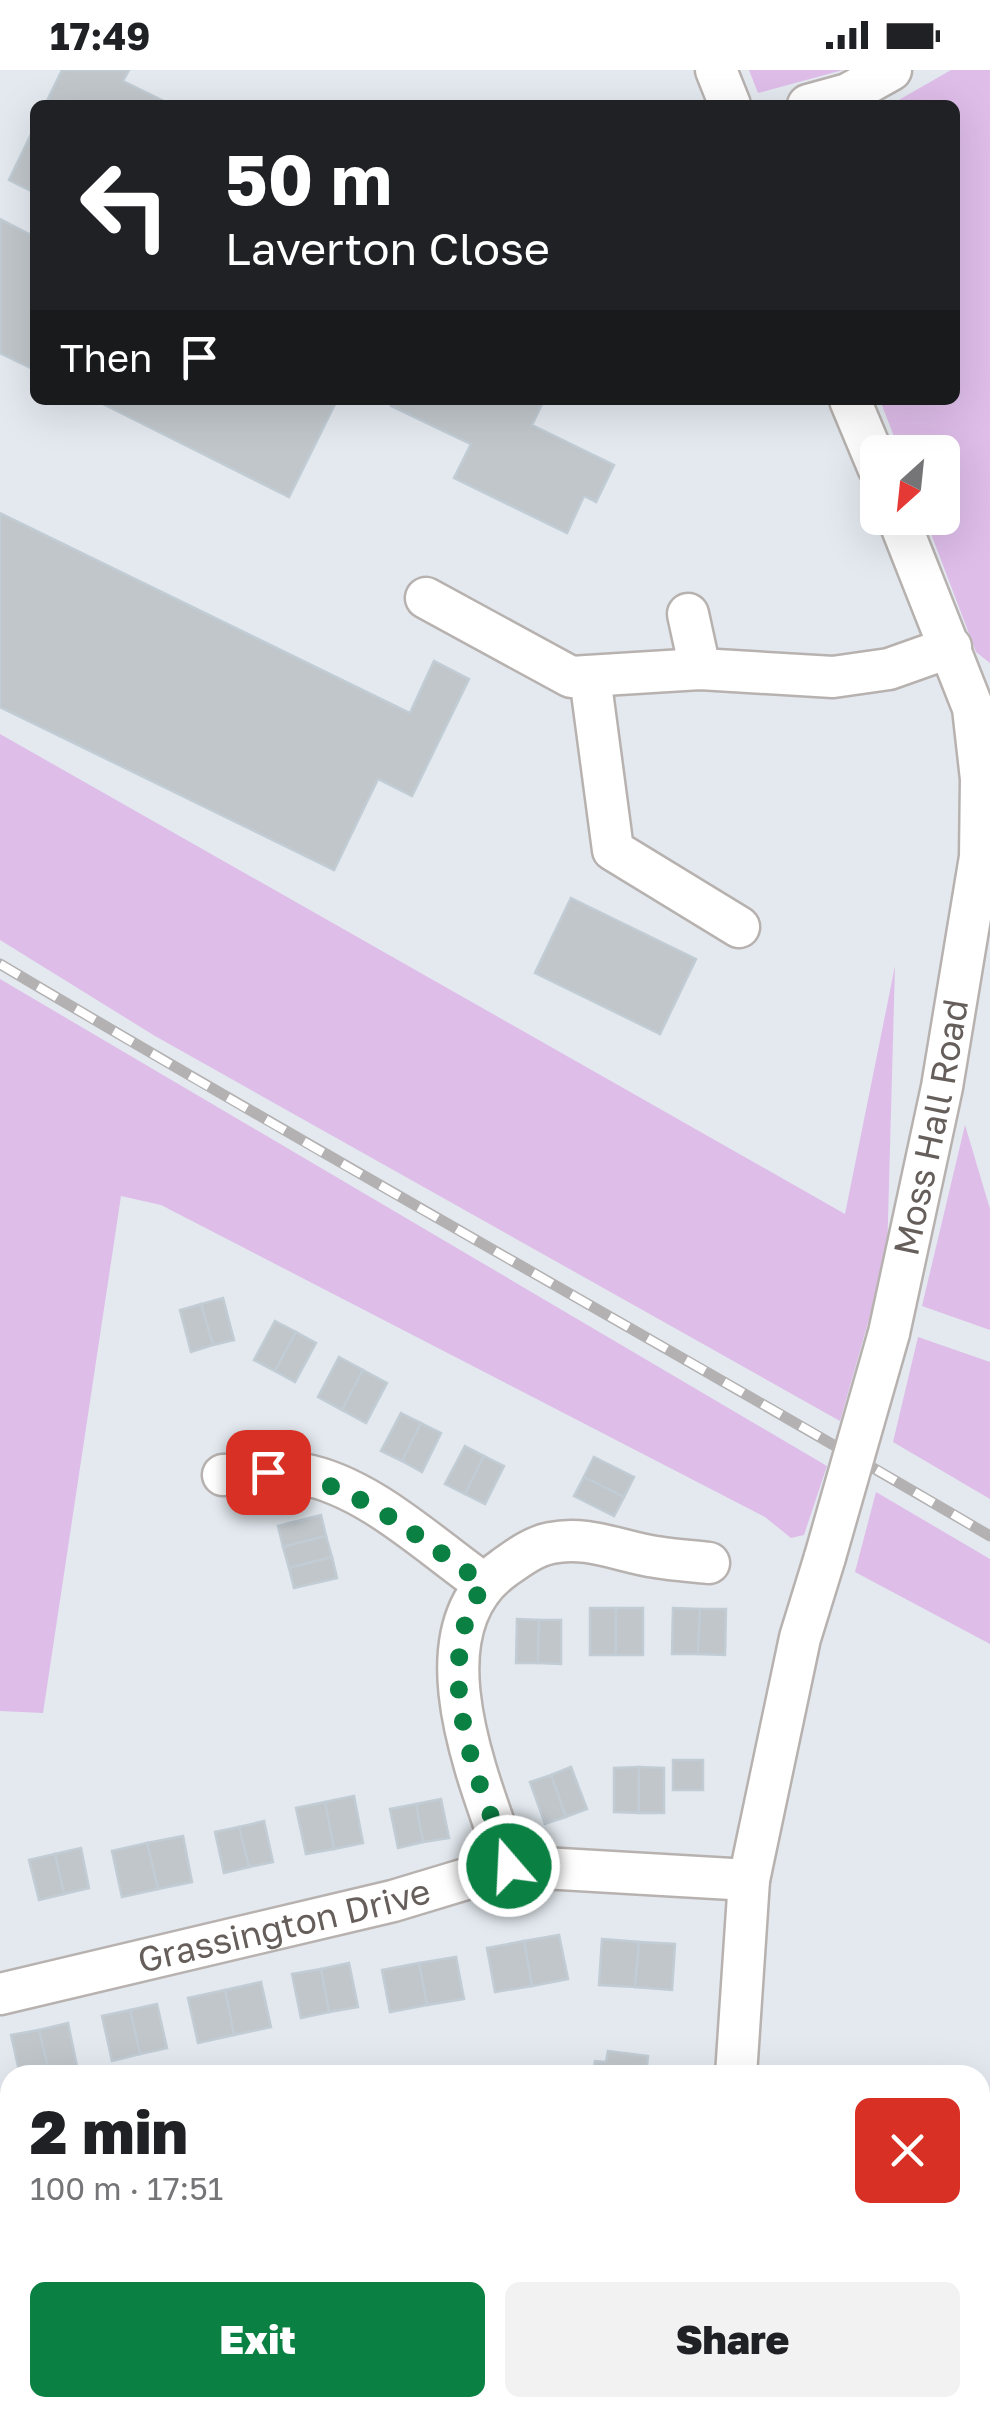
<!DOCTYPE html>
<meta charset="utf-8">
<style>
body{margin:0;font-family:"Golos Text",sans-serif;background:#f2f2f2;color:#202124;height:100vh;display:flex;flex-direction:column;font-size:38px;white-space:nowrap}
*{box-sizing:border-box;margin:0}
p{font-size:32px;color:#757577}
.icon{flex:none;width:55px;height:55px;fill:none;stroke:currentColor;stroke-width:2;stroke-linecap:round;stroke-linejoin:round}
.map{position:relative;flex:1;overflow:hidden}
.panel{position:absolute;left:0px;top:1995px;width:990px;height:352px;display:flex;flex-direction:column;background:#fff;border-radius:30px 30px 0 0;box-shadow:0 10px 40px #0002}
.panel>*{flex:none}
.hud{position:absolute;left:30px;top:30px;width:930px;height:305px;border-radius:15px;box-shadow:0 10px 40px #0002;background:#202124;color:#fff;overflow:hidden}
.needle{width:65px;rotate:207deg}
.fabs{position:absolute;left:860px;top:365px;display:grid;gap:20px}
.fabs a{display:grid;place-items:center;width:100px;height:100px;border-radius:15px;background:#fff;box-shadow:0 10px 40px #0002;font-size:50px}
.pin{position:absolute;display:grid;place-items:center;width:85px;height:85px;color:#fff;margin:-42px;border-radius:20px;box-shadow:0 5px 15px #0006}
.me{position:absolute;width:110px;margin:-55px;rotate:341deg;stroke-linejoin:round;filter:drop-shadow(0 0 8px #0008)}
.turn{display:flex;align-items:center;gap:35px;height:210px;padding:0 30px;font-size:45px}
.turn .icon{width:130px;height:130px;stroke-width:2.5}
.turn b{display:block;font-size:70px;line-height:85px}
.then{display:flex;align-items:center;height:95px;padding:0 30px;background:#0003;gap:20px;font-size:38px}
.round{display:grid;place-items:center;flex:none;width:105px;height:105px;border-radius:15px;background:#f2f2f2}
.summary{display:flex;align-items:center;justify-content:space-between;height:170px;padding:0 30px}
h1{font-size:60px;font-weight:800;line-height:75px}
.button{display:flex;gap:20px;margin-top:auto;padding:20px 30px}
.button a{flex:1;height:115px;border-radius:15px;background:#0b8043;color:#fff;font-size:40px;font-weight:800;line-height:115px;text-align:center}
.button a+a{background:#f2f2f2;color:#202124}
.status{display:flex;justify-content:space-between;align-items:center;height:70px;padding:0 50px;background:#fff;direction:ltr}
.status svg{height:28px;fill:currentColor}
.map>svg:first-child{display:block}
.green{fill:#debde9}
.building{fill:#c0c6ca;stroke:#c1ccd5;stroke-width:2.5}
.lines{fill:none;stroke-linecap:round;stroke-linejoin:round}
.minor-casing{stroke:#b7b2af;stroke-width:45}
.minor{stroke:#fff;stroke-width:40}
.rail-casing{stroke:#b3b1b1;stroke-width:11}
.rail{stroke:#fff;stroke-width:8;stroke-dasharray:22;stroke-linecap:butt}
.minor-bridge-casing{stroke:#b7b2af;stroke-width:45;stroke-linecap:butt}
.minor-bridge{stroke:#fff;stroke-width:40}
.route{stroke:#0b8043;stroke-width:18;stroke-dasharray:0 32.4}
.labels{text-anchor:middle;stroke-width:8;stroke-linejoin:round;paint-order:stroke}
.street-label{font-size:35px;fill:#655e5b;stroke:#fff}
</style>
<div class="status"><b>17:49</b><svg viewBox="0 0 49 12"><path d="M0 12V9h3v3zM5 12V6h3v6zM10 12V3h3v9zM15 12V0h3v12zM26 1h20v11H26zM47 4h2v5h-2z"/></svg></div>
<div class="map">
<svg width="990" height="2347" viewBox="0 0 990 2347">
<rect width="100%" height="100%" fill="#e3e9ef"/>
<g class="green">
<polygon points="749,0 843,0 758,23"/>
<polygon points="951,0 990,0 990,593 976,582 925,448 942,448 942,382 900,382 880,330 955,330 955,35 890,35"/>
<polygon points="0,664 845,1144 895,896 887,1186 840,1351 155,966 0,870"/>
<polygon points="0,909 827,1396 804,1465 791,1468 765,1447 161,1135 121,1126 43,1643 0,1641"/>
<polygon points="965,1055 990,1139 990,1260 922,1236"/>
<polygon points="918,1267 990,1292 990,1429 893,1372"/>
<polygon points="876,1422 990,1489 990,1574 855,1502"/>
</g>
<g class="building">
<polygon points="62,0 129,0 123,11 172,35 45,35"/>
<polygon points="35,56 35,123 9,110"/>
<polygon points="0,149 35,167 35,300 0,283"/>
<polygon points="95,330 337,330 289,427"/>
<polygon points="394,330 544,330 532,355 614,395 596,432 584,426 567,463 454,408 471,374 391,336"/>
<polygon points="0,443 410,643 434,591 469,609 412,726 378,709 334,800 0,637"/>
<polygon points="571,828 696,889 660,964 535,903"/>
<polygon points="223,1228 234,1270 213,1275 201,1234"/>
<polygon points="201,1234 213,1275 191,1282 180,1240"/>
<polygon points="275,1251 296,1262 275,1301 254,1290"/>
<polygon points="296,1262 316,1273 295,1312 275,1301"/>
<polygon points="339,1287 363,1300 342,1340 318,1327"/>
<polygon points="363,1300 387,1313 366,1353 342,1340"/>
<polygon points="401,1343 421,1353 402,1391 381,1381"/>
<polygon points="421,1353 441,1363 422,1402 402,1391"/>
<polygon points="465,1376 484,1386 465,1424 445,1414"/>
<polygon points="484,1386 504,1396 485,1434 465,1424"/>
<polygon points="594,1387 634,1407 624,1427 584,1407"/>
<polygon points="584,1407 624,1427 614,1446 574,1426"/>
<polygon points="321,1445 326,1466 283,1477 278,1456"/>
<polygon points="326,1466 332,1487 289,1498 283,1477"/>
<polygon points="332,1487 337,1508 294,1518 289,1498"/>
<rect x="590" y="1538" width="26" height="47"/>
<rect x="616" y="1538" width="27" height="47"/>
<polygon points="673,1538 700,1539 698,1584 672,1584"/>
<polygon points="700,1539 726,1539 725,1585 698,1584"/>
<polygon points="517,1549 539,1550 538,1593 516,1593"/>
<polygon points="539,1550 561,1550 561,1594 538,1593"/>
<rect x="673" y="1690" width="30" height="30"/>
<polygon points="571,1697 587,1739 566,1747 551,1705"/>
<polygon points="639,1697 639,1743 614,1742 614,1698"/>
<polygon points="639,1697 664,1698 664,1743 639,1743"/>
<polygon points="551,1705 566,1747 545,1754 530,1712"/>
<polygon points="354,1726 363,1773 334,1779 325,1732"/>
<polygon points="441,1729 449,1768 423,1772 416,1734"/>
<polygon points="325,1732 334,1779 306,1784 296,1738"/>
<polygon points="416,1734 423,1772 398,1778 390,1739"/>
<polygon points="264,1751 273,1792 249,1797 239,1757"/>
<polygon points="239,1757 249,1797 224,1803 215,1762"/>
<polygon points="183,1766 192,1812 158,1819 147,1773"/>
<polygon points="147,1773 158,1819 122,1827 112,1781"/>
<polygon points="81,1778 89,1818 64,1824 55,1784"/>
<polygon points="55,1784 64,1824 39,1830 29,1790"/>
<polygon points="559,1865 568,1909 532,1916 524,1871"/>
<polygon points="602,1869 639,1872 635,1917 599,1915"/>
<polygon points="524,1871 532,1916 495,1922 487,1878"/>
<polygon points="639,1872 675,1874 672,1920 635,1917"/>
<polygon points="456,1887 464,1929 427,1935 419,1893"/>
<polygon points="349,1893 358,1937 329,1942 321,1899"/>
<polygon points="419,1893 427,1935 390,1942 382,1900"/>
<polygon points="321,1899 329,1942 301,1948 292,1904"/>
<polygon points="261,1912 271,1957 234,1965 225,1920"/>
<polygon points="225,1920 234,1965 198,1973 188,1928"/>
<polygon points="157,1934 167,1978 140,1984 130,1940"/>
<polygon points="130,1940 140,1984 112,1991 102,1946"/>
<polygon points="68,1953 77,1996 49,2002 39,1960"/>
<polygon points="39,1960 49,2002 20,2005 11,1965"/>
<polygon points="608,1981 648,1986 646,2005 593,2005 595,1991 606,1992"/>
<polygon points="380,2338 384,2338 402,2347 375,2347"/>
<polygon points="384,2338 430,2338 425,2347 402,2347"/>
<polygon points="545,2338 563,2342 565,2338 616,2338 611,2347 540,2347"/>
</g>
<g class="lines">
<defs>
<g id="minor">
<polyline points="716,0 730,35"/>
<polyline points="808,35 848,24 891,0"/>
<polyline points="850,330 878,397"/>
<polyline points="426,528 571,607 700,599 833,607 889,599 951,577"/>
<polyline points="688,544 700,599"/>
<polyline points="590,607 613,780 739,857"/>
<path id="s1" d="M889,1263L942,1017L980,787L981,709L973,638L898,448"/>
<path d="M223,1405C249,1403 276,1399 302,1404C368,1416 429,1475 483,1513"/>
<path d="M509,1796C481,1714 413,1562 504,1498C518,1488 534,1476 551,1473C587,1465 621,1482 656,1487C673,1490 691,1491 709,1493"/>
<path id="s2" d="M0,1924L393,1831L509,1796L749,1810"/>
<polyline points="736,2005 749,1810 800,1568 825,1487"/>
<polyline points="322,2347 327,2338"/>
<polyline points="693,2347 695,2338"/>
</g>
</defs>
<use href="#minor" class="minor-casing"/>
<use href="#minor" class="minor"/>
<defs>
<path id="rail" d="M0,894C328,1089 661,1273 990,1466"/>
</defs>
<use href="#rail" class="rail-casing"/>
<use href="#rail" class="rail"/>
<defs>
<polyline id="minor-bridge" points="825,1487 889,1263"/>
</defs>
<use href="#minor-bridge" class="minor-bridge-casing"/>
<use href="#minor-bridge" class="minor-bridge"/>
</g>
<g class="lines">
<path class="route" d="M268,1402C352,1407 416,1467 483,1513C476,1529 466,1546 463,1563C445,1642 484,1723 509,1796"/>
</g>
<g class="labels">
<g class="street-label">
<text dy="12" stroke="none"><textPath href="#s1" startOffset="210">Moss Hall Road</textPath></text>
<text dy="12" stroke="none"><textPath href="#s2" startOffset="292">Grassington Drive</textPath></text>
</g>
</g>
</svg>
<div class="fabs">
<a><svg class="needle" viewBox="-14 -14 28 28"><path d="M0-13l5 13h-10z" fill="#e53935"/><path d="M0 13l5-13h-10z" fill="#757577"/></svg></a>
</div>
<div class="pin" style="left:268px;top:1402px;background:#d93025"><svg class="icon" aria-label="arrive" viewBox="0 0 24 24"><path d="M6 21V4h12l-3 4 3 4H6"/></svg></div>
<svg class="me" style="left:509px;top:1796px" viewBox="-20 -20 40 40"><circle r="17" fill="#0b8043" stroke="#fff" stroke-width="3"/><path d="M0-11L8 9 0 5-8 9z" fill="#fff"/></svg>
<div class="hud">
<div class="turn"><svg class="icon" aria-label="left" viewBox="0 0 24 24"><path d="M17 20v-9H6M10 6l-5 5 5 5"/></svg><div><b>50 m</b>Laverton Close</div></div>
<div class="then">Then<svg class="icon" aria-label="arrive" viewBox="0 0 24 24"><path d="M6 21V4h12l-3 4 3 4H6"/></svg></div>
</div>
<section class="panel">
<div class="summary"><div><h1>2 min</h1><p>100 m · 17:51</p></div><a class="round" style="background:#d93025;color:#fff"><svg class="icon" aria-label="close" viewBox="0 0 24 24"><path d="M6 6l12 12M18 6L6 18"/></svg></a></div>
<div class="button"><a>Exit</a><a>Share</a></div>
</section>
</div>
